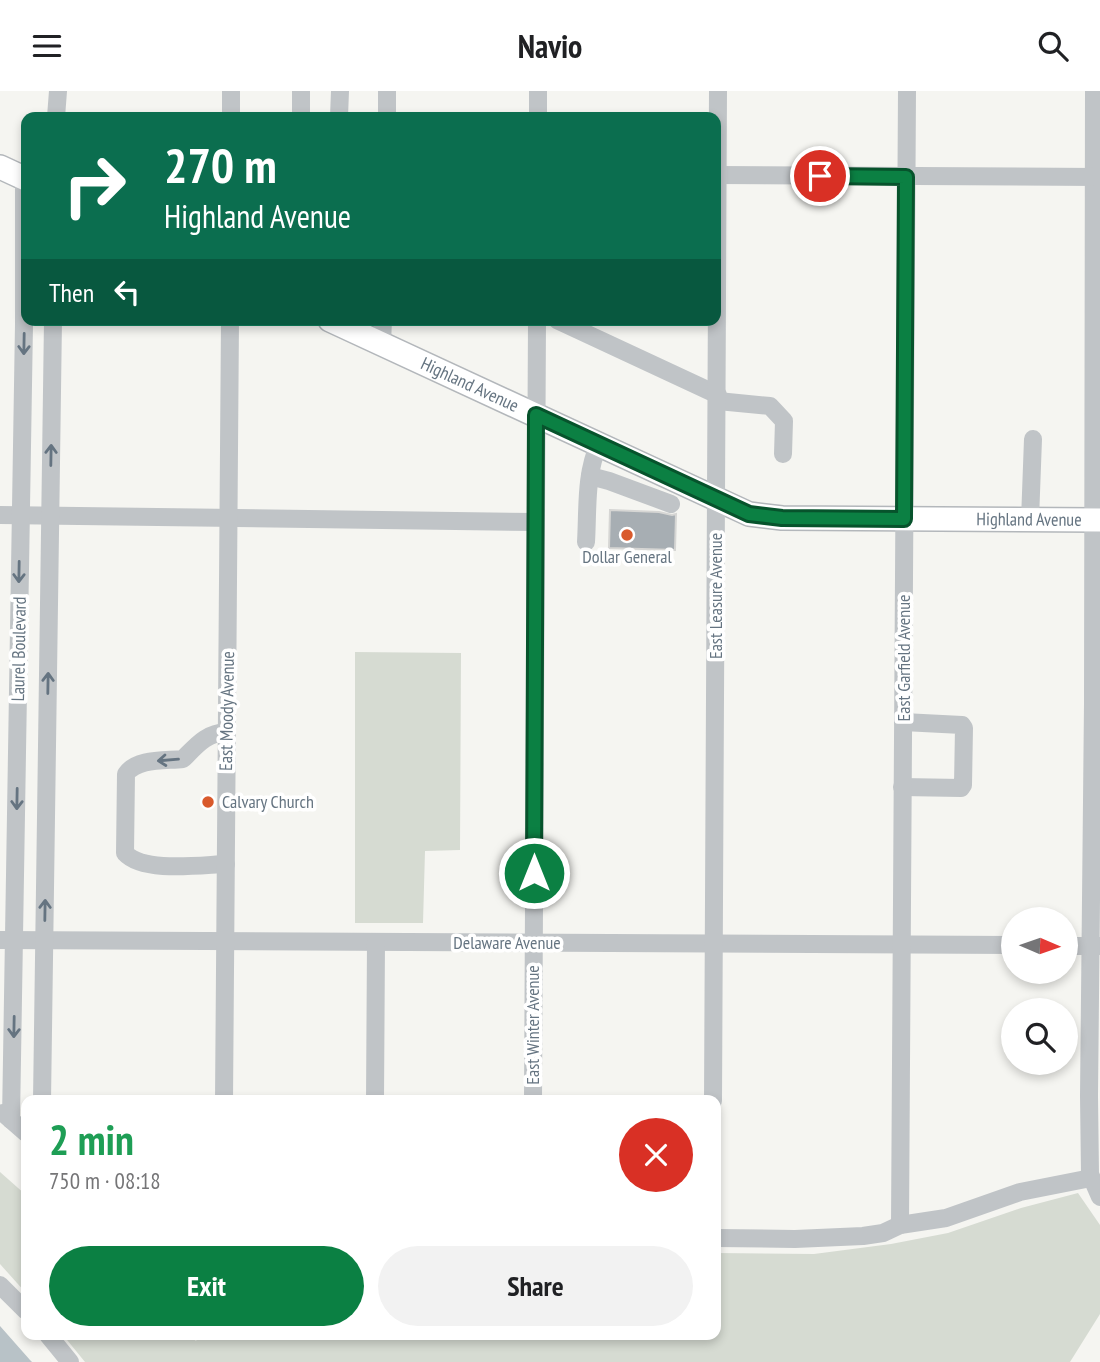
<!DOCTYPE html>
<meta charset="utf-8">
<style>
body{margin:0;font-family:"PT Sans Narrow",sans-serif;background:#f2f2f2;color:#202124;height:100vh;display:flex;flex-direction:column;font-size:26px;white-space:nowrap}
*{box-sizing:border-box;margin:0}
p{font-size:23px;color:#757577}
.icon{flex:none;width:38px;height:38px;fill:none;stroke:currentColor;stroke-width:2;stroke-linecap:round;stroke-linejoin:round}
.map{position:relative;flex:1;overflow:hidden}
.drawer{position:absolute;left:21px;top:1004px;width:700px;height:245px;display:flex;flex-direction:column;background:#fff;border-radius:14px;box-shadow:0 4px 10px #0003}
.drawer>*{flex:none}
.guide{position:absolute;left:21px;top:21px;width:700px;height:214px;border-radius:14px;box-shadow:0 4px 10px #0003;background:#0b6e4f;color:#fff;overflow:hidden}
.needle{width:46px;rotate:92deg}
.tools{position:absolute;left:1001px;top:816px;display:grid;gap:14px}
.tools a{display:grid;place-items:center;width:77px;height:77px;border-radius:50%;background:#fff;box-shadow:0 4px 10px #0003;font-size:35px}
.pin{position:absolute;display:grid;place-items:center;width:60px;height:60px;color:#fff;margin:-30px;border:4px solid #fff;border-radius:50%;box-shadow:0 2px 7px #0007}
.me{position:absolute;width:77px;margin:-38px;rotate:0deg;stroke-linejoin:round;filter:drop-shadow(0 0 5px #0008)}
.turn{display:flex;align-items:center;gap:24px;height:147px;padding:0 28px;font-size:32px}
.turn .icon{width:91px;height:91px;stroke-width:2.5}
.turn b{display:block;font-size:49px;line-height:60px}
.then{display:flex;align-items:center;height:66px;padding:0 28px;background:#0003;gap:14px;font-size:26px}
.round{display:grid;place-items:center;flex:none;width:74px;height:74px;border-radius:37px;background:#f2f2f2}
.head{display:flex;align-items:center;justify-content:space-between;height:119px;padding:0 28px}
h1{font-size:42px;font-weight:800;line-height:52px;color:#1e9e55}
.cta{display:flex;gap:14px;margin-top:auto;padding:14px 28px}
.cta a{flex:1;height:80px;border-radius:42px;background:#0b8043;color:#fff;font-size:28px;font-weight:800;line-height:80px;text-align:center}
.cta a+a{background:#f2f2f2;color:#202124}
header{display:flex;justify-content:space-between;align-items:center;height:91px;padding:0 28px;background:#fff;font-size:32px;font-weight:800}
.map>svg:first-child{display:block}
.green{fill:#d6dbd2}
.water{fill:#b8c2c7}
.building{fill:#a7aeb3;stroke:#d6d6d4;stroke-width:2}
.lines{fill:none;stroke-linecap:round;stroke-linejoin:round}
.major-casing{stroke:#b3b7bb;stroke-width:26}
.minor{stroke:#c0c4c7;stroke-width:18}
.major{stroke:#fff;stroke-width:23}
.oneway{stroke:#657481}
.route-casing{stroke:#07532c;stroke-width:18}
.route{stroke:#0b8043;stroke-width:12}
.poi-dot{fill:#d95a2c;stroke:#fff;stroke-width:2.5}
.labels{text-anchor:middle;stroke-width:7;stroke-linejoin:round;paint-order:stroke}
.street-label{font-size:18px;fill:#657481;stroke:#fff}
.poi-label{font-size:18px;fill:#657481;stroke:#fff}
</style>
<header><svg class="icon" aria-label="menu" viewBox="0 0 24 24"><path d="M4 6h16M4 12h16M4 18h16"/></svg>Navio<svg class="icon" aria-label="search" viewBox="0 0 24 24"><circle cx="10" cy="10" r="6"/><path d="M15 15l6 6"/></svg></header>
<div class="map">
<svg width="1100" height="1271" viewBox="0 0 1100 1271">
<rect width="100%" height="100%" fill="#f5f5f1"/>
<g class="green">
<polygon points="355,561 461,562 460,759 425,760 423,832 355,832"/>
<polygon points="0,1081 26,1104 26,1202 0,1173"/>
<polygon points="1078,1102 1100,1134 1100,1223 1070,1271 85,1271 63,1244 189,1244 196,1250 200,1244 716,1244 716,1162 814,1163 891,1153 948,1142 1021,1117"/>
</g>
<polygon class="water" points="0,1235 30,1269 32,1271 0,1271"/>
<polygon class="building" points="610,419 659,421 672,424 676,423 675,459 609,457"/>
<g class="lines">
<defs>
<g id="major">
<polyline points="0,76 26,88"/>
<path id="s1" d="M330,229L749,423L782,427L1100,429"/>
</g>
</defs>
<use href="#major" class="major-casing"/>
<g class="minor">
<polyline points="1094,0 1093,612 1089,1005 1090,1083 1100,1106"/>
<polyline points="56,26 58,0"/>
<polyline points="231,26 231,0"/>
<polyline points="301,26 301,0"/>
<polyline points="339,26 340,0"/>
<polyline points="387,26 387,0"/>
<polyline points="538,26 538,0"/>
<polyline points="718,84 1100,86"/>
<polyline points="557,229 718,304"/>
<polyline points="382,253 383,229"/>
<polyline points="718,310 770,315 784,330 783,363"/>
<polyline points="590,385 609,390 671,413"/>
<polyline points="0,424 535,431"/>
<polyline points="1030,429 1033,348"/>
<path d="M586,451C588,419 585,383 599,353"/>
<polyline points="902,696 961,697 963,694 964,637 962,634 903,631"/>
<path d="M226,773C200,774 143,782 125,762L126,683C137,667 165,670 183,668C197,654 206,642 227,641"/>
<polyline points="0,849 1013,854"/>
<polyline points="1066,855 1100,855"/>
<polyline points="42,1010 53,229"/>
<polyline points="224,1010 230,229"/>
<polyline points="375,1010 376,851"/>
<polyline points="533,1010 537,229"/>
<polyline points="713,1010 718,0"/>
<polyline points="3,1022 26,1042"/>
<polyline points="11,1029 24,233 24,87"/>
<polyline points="900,1134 907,0"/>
<polyline points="716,1147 795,1148 863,1145 883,1142 900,1134 946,1127 1020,1101 1091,1087"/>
<polyline points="0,1194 26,1220"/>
<polyline points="48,1244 70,1271"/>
</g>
<use href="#major" class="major"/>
</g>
<defs><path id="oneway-shaft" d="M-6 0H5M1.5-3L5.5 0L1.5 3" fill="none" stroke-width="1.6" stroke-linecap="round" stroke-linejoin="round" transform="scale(1.75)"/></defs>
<g class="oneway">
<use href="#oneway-shaft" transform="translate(24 253) rotate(91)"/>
<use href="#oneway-shaft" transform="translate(51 364) rotate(-89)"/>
<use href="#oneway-shaft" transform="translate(19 481) rotate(91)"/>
<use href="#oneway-shaft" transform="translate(48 592) rotate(-89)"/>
<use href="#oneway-shaft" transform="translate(168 669) rotate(175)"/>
<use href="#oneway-shaft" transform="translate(17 708) rotate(91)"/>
<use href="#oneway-shaft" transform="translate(45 819) rotate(-89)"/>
<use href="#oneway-shaft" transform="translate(14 936) rotate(91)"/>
</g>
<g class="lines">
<defs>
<polyline id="route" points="534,782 536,324 749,423 782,427 904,428 906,86 820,85"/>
</defs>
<use href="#route" class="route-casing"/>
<use href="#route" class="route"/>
</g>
<g class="poi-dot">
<circle cx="627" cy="444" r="7"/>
<circle cx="208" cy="711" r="7"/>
</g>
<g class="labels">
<g class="street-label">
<text dy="6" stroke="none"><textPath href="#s1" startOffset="154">Highland Avenue</textPath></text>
<text dy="6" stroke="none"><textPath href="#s1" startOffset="742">Highland Avenue</textPath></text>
<text transform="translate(716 505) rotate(-90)" y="6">East Leasure Avenue</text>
<text transform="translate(19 558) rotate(-89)" y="6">Laurel Boulevard</text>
<text transform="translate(904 567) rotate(-90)" y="6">East Garfield Avenue</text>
<text transform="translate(227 620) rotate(-89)" y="6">East Moody Avenue</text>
<text x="507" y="858">Delaware Avenue</text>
<text transform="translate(533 934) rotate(-90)" y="6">East Winter Avenue</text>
</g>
<g class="poi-label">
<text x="627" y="472">Dollar General</text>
<text x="222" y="717" text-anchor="start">Calvary Church</text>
</g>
</g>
</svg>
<div class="tools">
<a><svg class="needle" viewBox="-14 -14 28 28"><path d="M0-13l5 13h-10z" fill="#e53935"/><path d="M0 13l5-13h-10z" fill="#757577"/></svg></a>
<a><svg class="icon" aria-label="search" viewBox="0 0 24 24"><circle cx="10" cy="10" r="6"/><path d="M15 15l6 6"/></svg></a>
</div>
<div class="pin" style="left:820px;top:85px;background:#d93025"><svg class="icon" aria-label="arrive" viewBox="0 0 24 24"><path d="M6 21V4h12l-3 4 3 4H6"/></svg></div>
<svg class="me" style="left:534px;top:782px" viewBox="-20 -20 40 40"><circle r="17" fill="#0b8043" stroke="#fff" stroke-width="3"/><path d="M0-11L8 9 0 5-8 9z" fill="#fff"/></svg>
<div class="guide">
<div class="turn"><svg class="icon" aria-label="right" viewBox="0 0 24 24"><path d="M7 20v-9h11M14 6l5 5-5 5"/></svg><div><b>270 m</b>Highland Avenue</div></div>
<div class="then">Then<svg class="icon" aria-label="left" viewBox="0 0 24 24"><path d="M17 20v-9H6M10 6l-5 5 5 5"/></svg></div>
</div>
<section class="drawer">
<div class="head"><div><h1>2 min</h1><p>750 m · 08:18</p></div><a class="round" style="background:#d93025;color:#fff"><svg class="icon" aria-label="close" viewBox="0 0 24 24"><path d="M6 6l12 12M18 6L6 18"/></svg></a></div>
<div class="cta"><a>Exit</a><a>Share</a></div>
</section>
</div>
